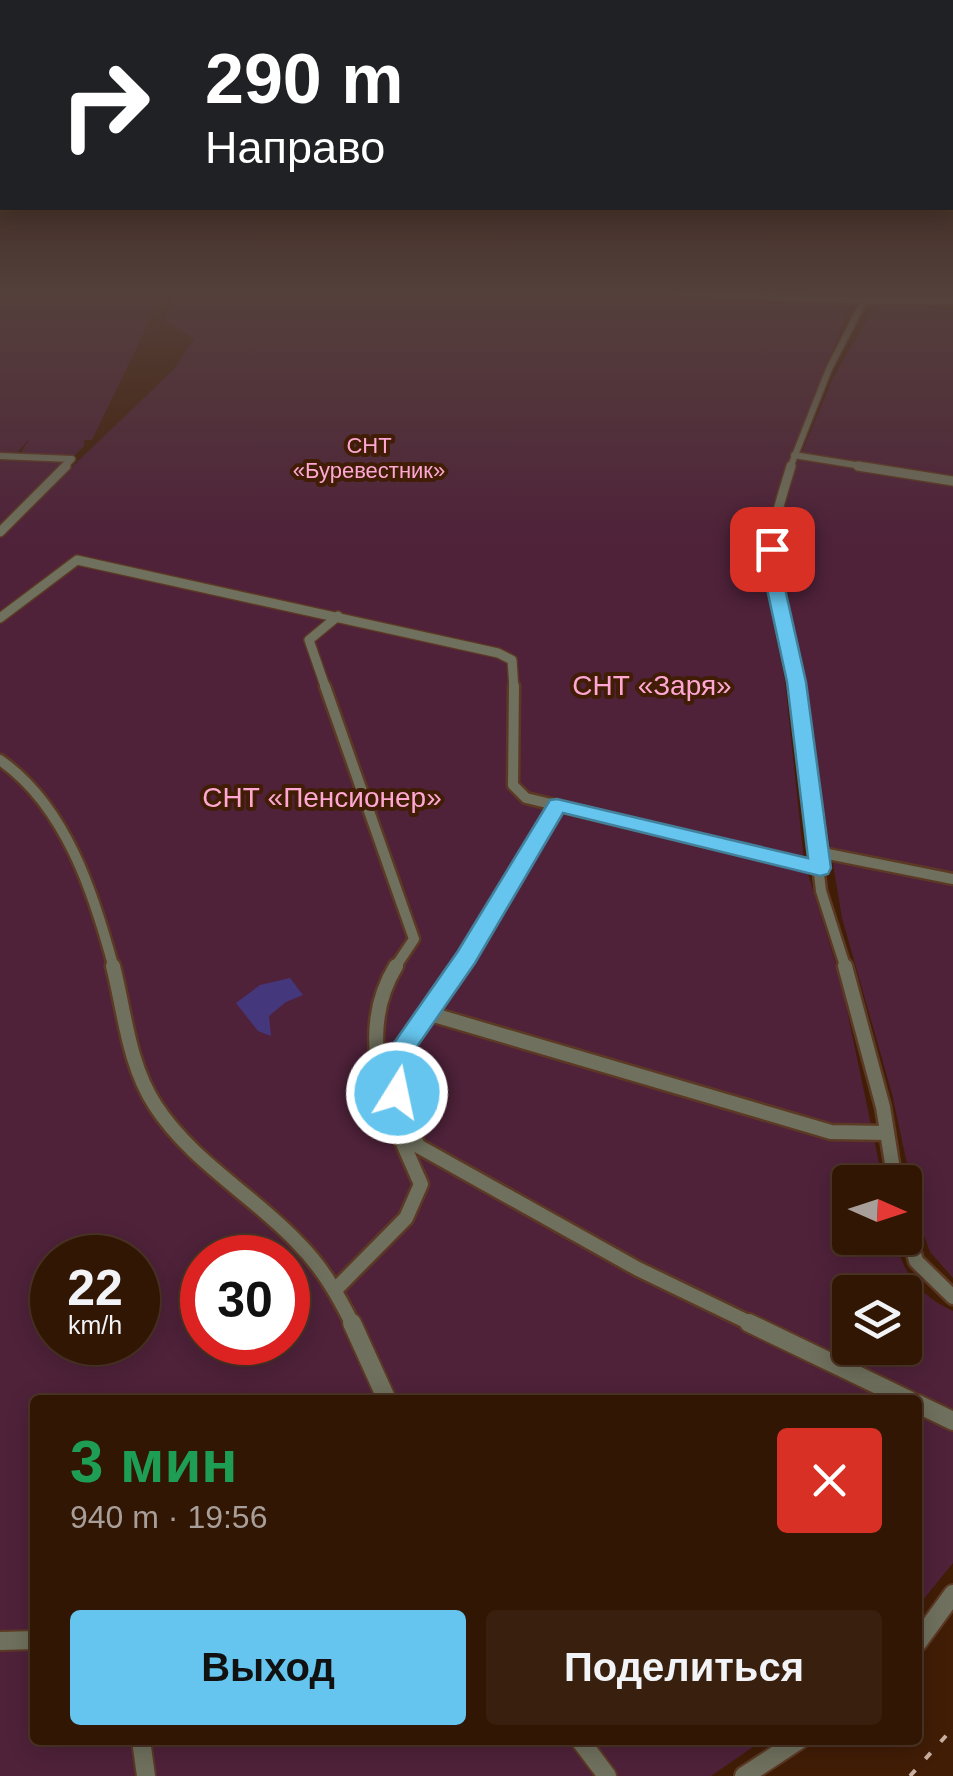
<!DOCTYPE html>
<html lang="ru">
<meta charset="utf-8">
<style>
body{margin:0;font-family:Helvetica,sans-serif;background:#391f0e;color:#f1f3f6;height:100vh;display:flex;flex-direction:column;font-size:38px;white-space:nowrap}
*{box-sizing:border-box;margin:0}
p{font-size:32px;color:#a89f9a}
.icon{flex:none;width:55px;height:55px;fill:none;stroke:currentColor;stroke-width:2;stroke-linecap:round;stroke-linejoin:round}
.map{position:relative;flex:1;overflow:hidden}
.drawer{position:absolute;left:30px;top:1395px;width:892px;height:350px;display:flex;flex-direction:column;background:#311604;border-radius:10px;box-shadow:0 5px 25px #0003,0 0 0 2px #4c3526}
.drawer>*{flex:none}
.guide{position:absolute;left:0px;top:0px;width:955px;height:210px;box-shadow:0 5px 25px #0003,0 0 0 2px #4c3526;background:#202124;color:#fff;overflow:hidden}
.needle{width:65px;rotate:93deg}
.tools{position:absolute;left:832px;top:1165px;display:grid;gap:20px}
.tools a{display:grid;place-items:center;width:90px;height:90px;border-radius:10px;background:#311604;box-shadow:0 5px 25px #0003,0 0 0 2px #4c3526;font-size:50px}
.speed{position:absolute;left:30px;top:1235px;display:flex;gap:20px;font-size:50px;font-weight:700;text-align:center}
.speed>*{display:grid;place-content:center;width:130px;height:130px;border-radius:50%;background:#311604;box-shadow:0 5px 25px #0003,0 0 0 2px #4c3526;line-height:1}
.speed small{font-size:25px;font-weight:400}
.speed .limit{border:15px solid #d22;background:#fff;color:#111}
.pin{position:absolute;display:grid;place-items:center;width:85px;height:85px;color:#fff;margin:-42px;border-radius:20px;box-shadow:0 5px 15px #0006}
.me{position:absolute;width:110px;margin:-55px;rotate:10deg;stroke-linejoin:round;filter:drop-shadow(0 0 8px #0008)}
.turn{display:flex;align-items:center;gap:35px;height:210px;padding:0 40px;font-size:45px}
.turn .icon{width:130px;height:130px;stroke-width:2.5}
.turn b{display:block;font-size:70px;line-height:85px}
.round{display:grid;place-items:center;flex:none;width:105px;height:105px;border-radius:10px;background:#391f0e}
.summary{display:flex;align-items:center;justify-content:space-between;height:170px;padding:0 40px}
h1{font-size:60px;font-weight:600;line-height:75px;color:#1e9e55}
.action{display:flex;gap:20px;margin-top:auto;padding:20px 40px}
.action a{flex:1;height:115px;border-radius:10px;background:#65c5ee;color:#111;font-size:40px;font-weight:600;line-height:115px;text-align:center}
.action a+a{background:#391f0e;color:#f1f3f6}
.map>svg:first-child{display:block}
.green{fill:#4f223a;fill-rule:evenodd}
.water{fill:#45377c}
.lines{fill:none;stroke-linecap:round;stroke-linejoin:round}
.street-far4-casing{stroke:#5c3924;stroke-width:9}
.street-far3-casing{stroke:#5c3924;stroke-width:12}
.street-far2-casing{stroke:#5c3924;stroke-width:15}
.street-far1-casing{stroke:#5c3924;stroke-width:19}
.street-casing{stroke:#5c3924;stroke-width:22}
.street-far4{stroke:#6f705d;stroke-width:6}
.street-far3{stroke:#6f705d;stroke-width:9}
.street-far2{stroke:#6f705d;stroke-width:10}
.street-far1{stroke:#6f705d;stroke-width:14}
.street{stroke:#6f705d;stroke-width:18}
.rail{stroke:#caafa0;stroke-width:4;stroke-dasharray:8 15;stroke-linecap:butt}
.route{fill:#65c5ee;stroke:#42809b;stroke-width:2.5}
.labels{text-anchor:middle;stroke-width:8;stroke-linejoin:round;paint-order:stroke}
.far-park-label{font-size:22px;fill:#fea7d2;stroke:#411d06}
.park-label{font-size:28px;fill:#fea7d2;stroke:#411d06}
</style>
<div class="map">
<svg width="953" height="1776" viewBox="0 0 953 1776">
<rect width="100%" height="100%" fill="#411d06"/>
<g class="green">
<polygon points="0,293 163,293 92,440 84,440 84,446 74,456 20,454 30,438 17,453 0,452"/>
<path d="M175,293H621L851,303L771,514L763,576L785,681L804,861L840,977L883,1182H850V1238H895C902,1273 921,1297 953,1311V1563L918,1606V1400H35V1740H763L711,1776H0V536L173,370L194,339L165,321ZM52,1258H138V1342H52ZM202,1258H288V1342H202ZM850,1292H905V1348H850Z"/>
<polygon points="892,302 953,310 953,1278 930,1252 920,1224 892,1094 842,918 783,563 787,542 779,520 797,463 833,378 876,304"/>
<polygon points="0,457 67,459 0,529"/>
</g>
<polygon class="water" points="290,978 303,995 286,1002 269,1016 271,1036 258,1031 236,1003 260,985"/>
<g class="lines">
<defs>
<g id="street-far4">
<polyline points="677,293 864,301 829,369 790,468"/>
<polyline points="864,301 953,301"/>
<polyline points="794,455 874,468"/>
<polyline points="0,456 72,459 63,468"/>
</g>
<g id="street-far3">
<path d="M791,466C783,493 773,520 772,550C770,596 791,643 797,689"/>
<polyline points="858,466 953,481"/>
<polyline points="0,532 66,466"/>
<polyline points="0,618 77,560 498,653 512,660 514,689"/>
<polyline points="326,689 309,640 338,616"/>
</g>
<g id="street-far2">
<polyline points="325,686 414,939 394,969"/>
<polyline points="514,686 513,785 526,798 820,869"/>
<polyline points="797,686 821,891 846,969"/>
<path d="M0,760C66,806 94,894 114,969"/>
<polyline points="818,852 953,879"/>
<polyline points="458,969 557,805"/>
</g>
<g id="street-far1">
<path d="M113,966C125,1013 128,1063 155,1105C191,1161 253,1195 298,1243C322,1267 338,1295 353,1325"/>
<polyline points="459,966 402,1050 397,1093 418,1146 638,1269 754,1325"/>
<polyline points="845,966 883,1107 895,1182"/>
<polyline points="427,1013 831,1132 887,1133"/>
<polyline points="905,1221 916,1261 953,1297"/>
<path d="M335,1290L406,1218L421,1184C390,1115 352,1038 396,966"/>
</g>
<g id="street">
<polyline points="352,1323 387,1400"/>
<polyline points="749,1323 909,1400"/>
<polyline points="918,1404 953,1421"/>
<polyline points="0,1641 35,1640"/>
<polyline points="918,1642 953,1594"/>
<polyline points="141,1740 146,1776"/>
<polyline points="580,1740 607,1776"/>
<polyline points="744,1776 799,1740"/>
</g>
</defs>
<use href="#street-far4" class="street-far4-casing"/>
<use href="#street-far3" class="street-far3-casing"/>
<use href="#street-far2" class="street-far2-casing"/>
<use href="#street-far1" class="street-far1-casing"/>
<use href="#street" class="street-casing"/>
<use href="#street-far4" class="street-far4"/>
<use href="#street-far3" class="street-far3"/>
<use href="#street-far2" class="street-far2"/>
<use href="#street-far1" class="street-far1"/>
<use href="#street" class="street"/>
<polyline class="rail" points="910,1776 953,1728"/>
</g>
<linearGradient id="sky" x2="0" y2="1"><stop stop-color="#241003"/><stop offset="0.54" stop-color="#54403b"/><stop offset="1" stop-color="#54403b" stop-opacity="0"/></linearGradient>
<rect width="953" height="542" fill="url(#sky)"/>
<polygon class="route" points="772,544 780,549 782,575 806,682 831,868 828,874 820,876 563,813 475,963 414,1051 406,1100 387,1100 383,1093 389,1050 458,951 550,800 557,799 808,858 787,682 764,575 764,549"/>
<g class="labels">
<g class="far-park-label">
<text x="369" y="453">СНТ<tspan x="369" dy="25">«Буревестник»</tspan></text>
</g>
<g class="park-label">
<text x="652" y="695">СНТ «Заря»</text>
<text x="322" y="807">СНТ «Пенсионер»</text>
</g>
</g>
</svg>
<div class="tools">
<a><svg class="needle" viewBox="-14 -14 28 28"><path d="M0-13l5 13h-10z" fill="#e53935"/><path d="M0 13l5-13h-10z" fill="#a89f9a"/></svg></a>
<a><svg class="icon" aria-label="layers" viewBox="0 0 24 24"><path d="M12 4l9 5-9 5-9-5zM3 14l9 5 9-5"/></svg></a>
</div>
<div class="speed"><div>22<small>km/h</small></div><div class="limit">30</div></div>
<div class="pin" style="left:772px;top:549px;background:#d93025"><svg class="icon" aria-label="arrive" viewBox="0 0 24 24"><path d="M6 21V4h12l-3 4 3 4H6"/></svg></div>
<svg class="me" style="left:397px;top:1093px" viewBox="-20 -20 40 40"><circle r="17" fill="#65c5ee" stroke="#fff" stroke-width="3"/><path d="M0-11L8 9 0 5-8 9z" fill="#fff"/></svg>
<div class="guide">
<div class="turn"><svg class="icon" aria-label="right" viewBox="0 0 24 24"><path d="M7 20v-9h11M14 6l5 5-5 5"/></svg><div><b>290 m</b>Направо</div></div>
</div>
<section class="drawer">
<div class="summary"><div><h1>3 мин</h1><p>940 m · 19:56</p></div><a class="round" style="background:#d93025;color:#fff"><svg class="icon" aria-label="close" viewBox="0 0 24 24"><path d="M6 6l12 12M18 6L6 18"/></svg></a></div>
<div class="action"><a>Выход</a><a>Поделиться</a></div>
</section>
</div>
